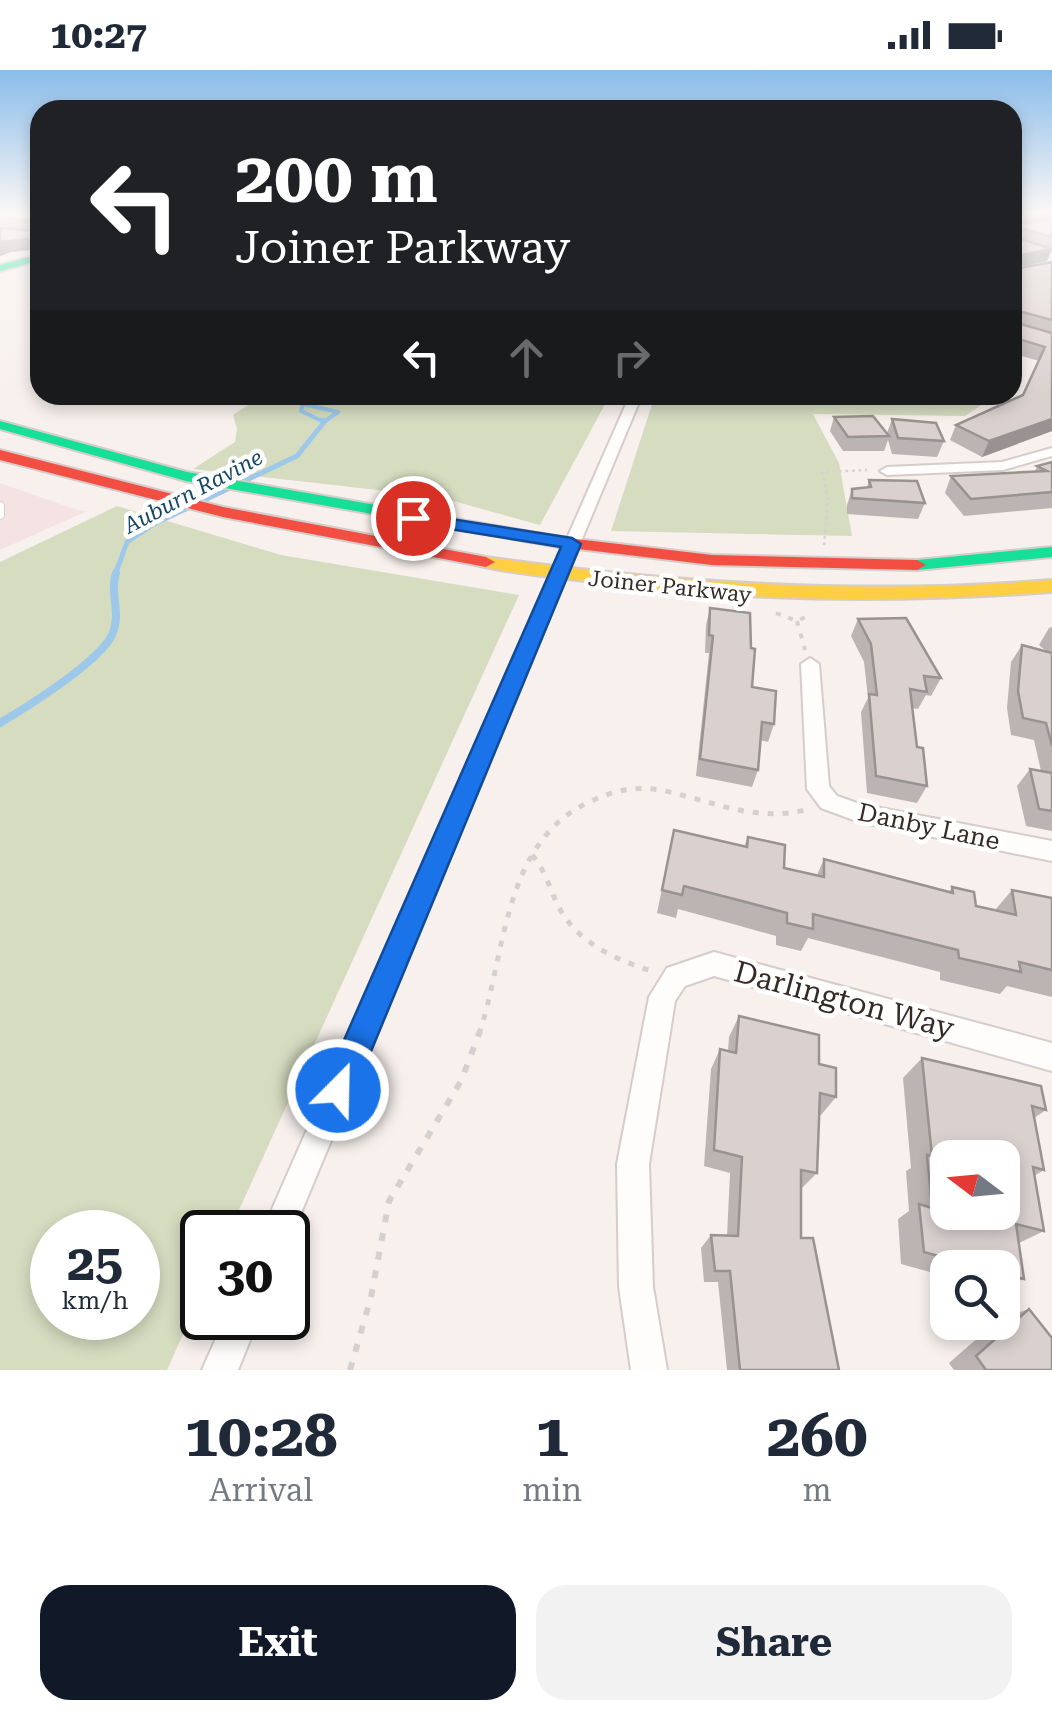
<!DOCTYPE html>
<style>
body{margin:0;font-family:"Roboto Serif",serif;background:#f2f2f3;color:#1f2937;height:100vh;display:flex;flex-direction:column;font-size:38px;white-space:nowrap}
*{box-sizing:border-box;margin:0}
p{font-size:32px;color:#747a83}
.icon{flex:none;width:55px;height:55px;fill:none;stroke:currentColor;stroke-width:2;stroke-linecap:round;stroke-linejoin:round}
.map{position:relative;height:1300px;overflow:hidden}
.details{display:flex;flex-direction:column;background:#fff;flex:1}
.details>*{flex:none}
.guide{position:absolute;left:30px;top:30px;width:992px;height:305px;border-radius:30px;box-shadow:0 5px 15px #0003;background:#202124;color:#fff;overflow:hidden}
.needle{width:65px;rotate:286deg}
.buttons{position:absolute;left:930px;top:1070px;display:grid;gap:20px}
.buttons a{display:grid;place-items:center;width:90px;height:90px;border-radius:20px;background:#fff;box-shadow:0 5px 15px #0003;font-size:50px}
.speed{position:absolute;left:30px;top:1140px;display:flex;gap:20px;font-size:50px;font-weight:700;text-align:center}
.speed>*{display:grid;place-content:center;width:130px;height:130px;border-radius:50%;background:#fff;box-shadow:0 5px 15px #0003;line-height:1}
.speed small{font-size:25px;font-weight:400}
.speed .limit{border:5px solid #111;border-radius:15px;background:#fff;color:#111}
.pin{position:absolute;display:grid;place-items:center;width:85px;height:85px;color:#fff;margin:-42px;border:5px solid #fff;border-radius:50%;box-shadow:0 2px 10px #0007}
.me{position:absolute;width:110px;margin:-55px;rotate:23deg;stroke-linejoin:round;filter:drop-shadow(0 0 8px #0008)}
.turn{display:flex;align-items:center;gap:35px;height:210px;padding:0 40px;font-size:45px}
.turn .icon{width:130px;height:130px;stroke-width:2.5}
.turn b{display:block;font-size:70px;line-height:85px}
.lanes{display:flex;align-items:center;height:95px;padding:0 40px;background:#0003;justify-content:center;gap:50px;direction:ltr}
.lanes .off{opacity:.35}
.eta{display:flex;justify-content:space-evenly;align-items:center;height:170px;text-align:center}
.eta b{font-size:60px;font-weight:700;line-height:70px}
.primary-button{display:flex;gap:20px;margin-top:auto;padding:20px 40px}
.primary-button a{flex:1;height:115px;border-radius:30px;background:#111827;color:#fff;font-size:40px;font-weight:700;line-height:115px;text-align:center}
.primary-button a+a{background:#f2f2f3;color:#1f2937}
.status{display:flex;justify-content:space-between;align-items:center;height:70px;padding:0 50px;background:#fff;direction:ltr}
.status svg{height:28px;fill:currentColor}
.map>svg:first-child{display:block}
.industrial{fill:#f5e3e3}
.green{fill:#d5dcc0;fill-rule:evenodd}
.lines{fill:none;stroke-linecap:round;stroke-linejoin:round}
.stream-far2{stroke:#9dc8ea;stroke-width:4}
.stream-far1{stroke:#9dc8ea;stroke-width:5}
.stream{stroke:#9dc8ea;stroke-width:8}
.lane-casing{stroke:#d6ccc9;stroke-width:10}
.street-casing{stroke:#d6ccc9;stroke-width:4}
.fast-casing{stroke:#d6ccc9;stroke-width:4}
.slow-casing{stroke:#d6ccc9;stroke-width:4}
.jam-casing{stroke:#d6ccc9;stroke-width:4}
.path-far3{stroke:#d5d0d0;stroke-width:2.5;stroke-dasharray:2.5 4;stroke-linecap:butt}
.path-far2{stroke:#d5d0d0;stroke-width:4;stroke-dasharray:5 8;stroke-linecap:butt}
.path-far1{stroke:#d5d0d0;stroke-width:5;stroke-dasharray:6 9;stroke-linecap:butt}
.path{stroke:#d5d0d0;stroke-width:6;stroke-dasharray:8 11;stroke-linecap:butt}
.lane{stroke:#fefdfc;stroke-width:8}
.street{fill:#fefdfc;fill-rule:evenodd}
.fast{fill:#16e098;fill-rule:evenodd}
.slow{fill:#ffcf43;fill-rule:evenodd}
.jam{fill:#f24e42;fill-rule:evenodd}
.wall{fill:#bbb4b2}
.shaded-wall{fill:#999291}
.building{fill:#dad1cf;stroke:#999291;stroke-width:2.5;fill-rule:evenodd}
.route{fill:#1a73e8;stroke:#114b97;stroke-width:2.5}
.labels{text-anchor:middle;stroke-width:9;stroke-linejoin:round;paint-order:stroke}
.far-water-label{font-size:22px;font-style:italic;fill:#164667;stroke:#fff}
.far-street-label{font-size:22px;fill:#362a26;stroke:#fff}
.street-label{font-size:25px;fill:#362a26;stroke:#fff}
.near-street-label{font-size:30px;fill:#362a26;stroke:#fff}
</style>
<div class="status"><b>10:27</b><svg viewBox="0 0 49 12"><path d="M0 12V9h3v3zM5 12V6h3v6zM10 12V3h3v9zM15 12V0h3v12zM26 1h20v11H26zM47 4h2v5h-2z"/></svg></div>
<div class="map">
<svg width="1052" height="1300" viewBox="0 0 1052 1300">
<rect width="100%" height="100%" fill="#f7f0ed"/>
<polygon class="industrial" points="0,413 77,440 87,441 0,480"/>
<g class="green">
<polygon points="253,325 610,325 540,455 439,427 193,399 235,372 237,359 233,345 248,335"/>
<polygon points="655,325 996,325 965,346 813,344 839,393 852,466 611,461"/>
<path d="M117,436L281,485L519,525L229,1162H202V1222L167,1300H0V492ZM52,1162H138V1248H52Z"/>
</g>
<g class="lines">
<g class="stream-far2">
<polyline points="289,325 290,330 303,334 301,341 324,352"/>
<polyline points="303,334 338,342 325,351"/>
</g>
<polyline class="stream-far1" points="115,505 127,472 154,454 297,386 325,351 322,350"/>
<path class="stream" d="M0,653C27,637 99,592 112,565C122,543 109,523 116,503"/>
<defs>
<polyline id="lane" points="0,436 0,445"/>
<g id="street">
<polygon points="630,325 642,325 288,1174 288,1162 262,1162"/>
<polygon points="1052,378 1052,386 1003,400 887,405 880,401 887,397 1002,392"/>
<polygon points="810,588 819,594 829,716 837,726 860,734 1052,771 1052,791 859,752 821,738 807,719 801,594"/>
<polygon points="714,882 1052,973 1052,1001 714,906 685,916 675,931 649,1094 653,1217 667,1300 631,1300 619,1217 617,1094 649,927 667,898"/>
<polygon points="225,1248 259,1248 238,1300 202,1300"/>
</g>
<g id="fast">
<polygon points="40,184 40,190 0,201 0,195"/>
<polygon points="0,351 187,402 559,467 568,472 559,477 186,411 0,359"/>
<polygon points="1052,477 1052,487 917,500 908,495 917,490"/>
</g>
<path id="slow" d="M486,487C675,514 861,525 1052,510V522C901,533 751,532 601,513C561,508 519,505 480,496L477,492Z"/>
<g id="jam">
<polygon points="0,380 223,437 486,487 495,492 486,497 223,447 0,390"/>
<polygon points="559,467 712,485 917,490 926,495 917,500 712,495 553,476 553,468"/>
</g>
</defs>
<use href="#lane" class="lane-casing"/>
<use href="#street" class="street-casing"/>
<use href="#fast" class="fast-casing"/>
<use href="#slow" class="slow-casing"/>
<use href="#jam" class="jam-casing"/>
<polyline class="path-far3" points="824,475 828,429 822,402 867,400"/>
<g class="path-far2">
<polyline points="776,543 797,551 812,544"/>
<polyline points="797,551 805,580"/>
</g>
<g class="path-far1">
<path d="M532,785C547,802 550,822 561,841C579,873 618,891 652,901"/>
<path d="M479,964C506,885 502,771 591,731C615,720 638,715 665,721C716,732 753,752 806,740"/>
</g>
<polyline class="path" points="350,1300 371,1227 389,1131 461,1011 480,961"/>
<use href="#lane" class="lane"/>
<use href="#street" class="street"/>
<use href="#fast" class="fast"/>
<use href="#slow" class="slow"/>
<use href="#jam" class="jam"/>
</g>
<g class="wall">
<polygon points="0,143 40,143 40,181 39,179 11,182 0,186"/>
<polygon points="1012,143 1052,143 1052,180 1047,191 1015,199 1052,192 1052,361 982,387 950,370 956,355 1023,325 1039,291 1012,283"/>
<polygon points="834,347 887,363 892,349 944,371 937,387 892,384 888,370 884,381 843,381 830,361"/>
<polygon points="1052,392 1052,438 964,446 945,423 951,406 1035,402 1037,396"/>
<polygon points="869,410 925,433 918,449 847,444 847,435 852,419 867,417"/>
<polygon points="710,538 774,654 768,672 760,670 758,700 752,717 696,706 709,583 705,583 706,555"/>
<polygon points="858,549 941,608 931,626 926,625 918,639 912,638 917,677 927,716 917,733 867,723 861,642 868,628 864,592 851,566"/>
<polygon points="1052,557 1052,761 1026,756 1017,716 1030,699 1041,701 1034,670 1011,665 1007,638 1011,592 1022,575 1046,581 1039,575 1049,558"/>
<polygon points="674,760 744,777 748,767 784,798 817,805 824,789 949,822 952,817 976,836 995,840 1012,820 1052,828 1052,927 1007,916 1000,924 940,910 940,902 808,868 801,881 776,875 776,866 733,854 678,839 676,848 657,843"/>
<polygon points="739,946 819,994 836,1027 821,1045 819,1045 817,1103 801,1119 801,1168 839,1300 727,1300 718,1212 704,1212 701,1178 711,1165 727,1166 730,1103 704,1096 711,999 720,979 728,981 729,967"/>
<polygon points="922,988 1046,1040 1034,1048 1044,1100 1034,1106 1044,1161 1019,1173 1024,1209 1002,1218 1002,1198 948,1198 948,1207 901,1194 898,1149 909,1141 906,1101 911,1098 903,1008"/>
<polygon points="1029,1239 1052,1300 954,1300 949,1293 996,1252 1002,1252 1002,1248"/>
</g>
<g class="shaded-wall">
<polygon points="1016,143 1052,143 1052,150 1012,153"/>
<polygon points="34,168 39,179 11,182 0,186 0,172"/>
<polygon points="1052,179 1047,191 1012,198 1016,186"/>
<polygon points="1052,349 1052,361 982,387 989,371"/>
</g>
<g class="building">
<polygon points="0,143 40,143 40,155 40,152 0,147"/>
<polygon points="1012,143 1016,143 1013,150 1017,154 1052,150 1052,167 1014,156 1015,167 1052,179 1016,186 1015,199 1052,192 1052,250 1015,240 1017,253 1052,263 1052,349 989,371 956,355 1023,325 1045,277 1012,267"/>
<polygon points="0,158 35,161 40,158 40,174 34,168 0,172"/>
<polygon points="873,346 889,366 848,367 834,347"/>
<polygon points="892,349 936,353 944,371 898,368"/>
<polygon points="1052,392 1052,422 971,429 951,406 1047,401 1037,396"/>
<polygon points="869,410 917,411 925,433 852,428 852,419 871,417"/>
<polygon points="710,538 750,543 751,578 755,579 752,617 776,621 774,654 762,652 758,700 700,689 713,566 709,565"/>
<polygon points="906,548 941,608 924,606 927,622 910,619 917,677 923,678 927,716 876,706 869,624 877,625 871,574 858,549"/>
<polygon points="1022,575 1052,583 1052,676 1046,653 1023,648 1018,621"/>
<polygon points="1030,699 1052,703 1052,741 1039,739"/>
<polygon points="674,760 747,777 748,767 785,775 784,798 824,807 824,789 953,823 952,817 974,822 976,836 1016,845 1012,820 1052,828 1052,900 1019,892 1021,902 959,888 958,880 813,844 813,859 787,853 787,843 742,831 684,816 682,825 662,820"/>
<polygon points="739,946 819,965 819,994 836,998 836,1027 820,1023 817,1103 801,1100 801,1168 813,1168 839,1300 740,1300 730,1201 715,1201 711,1165 738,1166 742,1087 714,1080 720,979 736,983"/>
<path d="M922,988L1041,1016L1046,1040L1032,1036L1044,1100L1033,1097L1044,1161L1016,1154L1024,1209L1002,1203V1198H981L924,1182L919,1134L932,1138L927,1085L932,1086ZM948,1088H1002V1142H948Z"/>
<polygon points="1029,1239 1052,1268 1052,1300 986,1300 976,1286"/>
</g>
<linearGradient id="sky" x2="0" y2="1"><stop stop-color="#8abce9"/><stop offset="0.44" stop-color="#fbf8f7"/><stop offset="1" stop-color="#fbf8f7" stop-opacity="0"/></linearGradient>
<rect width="1052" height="325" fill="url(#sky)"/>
<polygon class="route" points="413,443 572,468 581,474 350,1032 338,1037 327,1032 322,1020 561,477 407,452 405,448"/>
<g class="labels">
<g class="far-water-label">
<text transform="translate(193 421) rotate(-28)" y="8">Auburn Ravine</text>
</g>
<g class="far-street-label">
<text transform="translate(670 516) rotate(6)" y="8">Joiner Parkway</text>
</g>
<g class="street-label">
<text transform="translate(929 756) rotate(12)" y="9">Danby Lane</text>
</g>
<g class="near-street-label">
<text transform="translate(844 930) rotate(15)" y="10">Darlington Way</text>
</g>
</g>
</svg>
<div class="buttons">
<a><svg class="needle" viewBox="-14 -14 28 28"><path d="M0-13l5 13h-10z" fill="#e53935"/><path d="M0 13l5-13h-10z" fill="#747a83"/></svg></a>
<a><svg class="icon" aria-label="search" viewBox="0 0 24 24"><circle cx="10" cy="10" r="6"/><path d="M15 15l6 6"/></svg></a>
</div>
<div class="speed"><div>25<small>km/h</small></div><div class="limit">30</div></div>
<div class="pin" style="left:413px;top:448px;background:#d93025"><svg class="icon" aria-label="arrive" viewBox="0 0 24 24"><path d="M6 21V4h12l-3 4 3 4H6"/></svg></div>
<svg class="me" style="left:338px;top:1020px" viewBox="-20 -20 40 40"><circle r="17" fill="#1a73e8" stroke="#fff" stroke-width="3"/><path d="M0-11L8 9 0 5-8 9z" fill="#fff"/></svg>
<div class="guide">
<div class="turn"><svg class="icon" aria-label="left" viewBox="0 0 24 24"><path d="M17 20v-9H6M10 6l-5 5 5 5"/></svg><div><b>200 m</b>Joiner Parkway</div></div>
<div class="lanes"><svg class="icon" aria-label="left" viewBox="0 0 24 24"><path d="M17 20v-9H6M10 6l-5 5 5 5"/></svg><svg class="icon off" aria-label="ahead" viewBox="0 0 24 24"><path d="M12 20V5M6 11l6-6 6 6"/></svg><svg class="icon off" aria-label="right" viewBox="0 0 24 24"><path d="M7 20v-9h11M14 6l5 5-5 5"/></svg></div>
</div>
</div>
<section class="details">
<div class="eta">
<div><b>10:28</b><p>Arrival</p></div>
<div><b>1</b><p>min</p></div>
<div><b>260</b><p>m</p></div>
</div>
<div class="primary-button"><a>Exit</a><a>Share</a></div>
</section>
